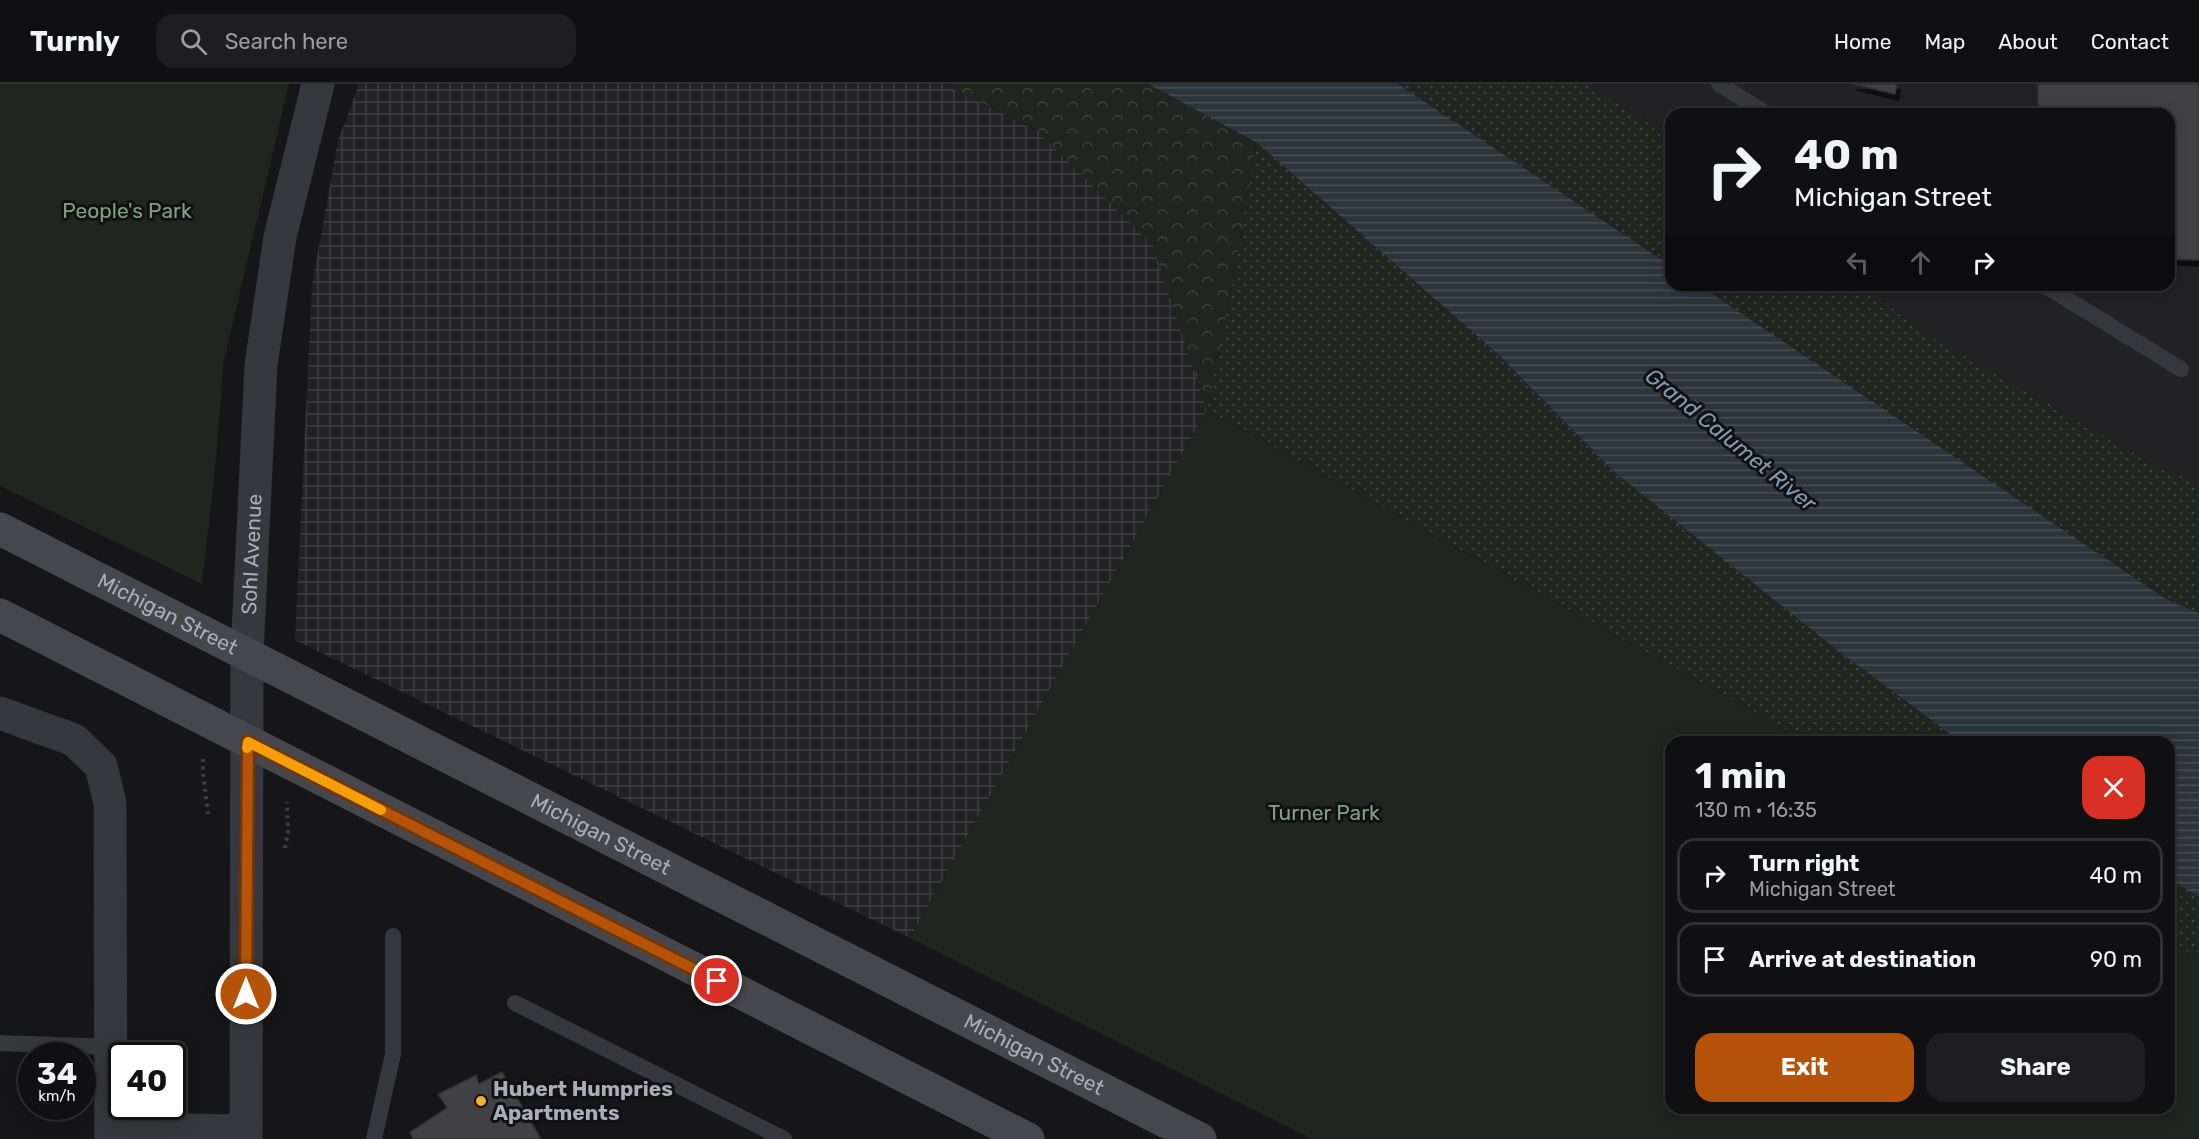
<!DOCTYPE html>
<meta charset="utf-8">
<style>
body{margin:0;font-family:Rubik,sans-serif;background:#1e1e20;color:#f1f3f6;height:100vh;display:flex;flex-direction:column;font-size:22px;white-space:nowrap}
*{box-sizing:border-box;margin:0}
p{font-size:20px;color:#9c9d9f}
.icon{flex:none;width:33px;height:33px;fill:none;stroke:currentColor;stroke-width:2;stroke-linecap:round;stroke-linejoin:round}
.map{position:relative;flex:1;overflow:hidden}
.details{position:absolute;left:1665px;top:652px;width:510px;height:378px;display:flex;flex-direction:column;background:#101012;border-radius:18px;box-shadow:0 3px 15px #0003,0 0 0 2px #303032}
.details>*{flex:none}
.top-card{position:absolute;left:1665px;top:24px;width:510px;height:183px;border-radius:18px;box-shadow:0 3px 15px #0003,0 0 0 2px #303032;background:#101012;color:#f1f3f6;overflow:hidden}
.speed{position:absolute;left:18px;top:958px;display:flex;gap:12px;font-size:30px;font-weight:700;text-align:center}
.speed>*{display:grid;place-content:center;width:78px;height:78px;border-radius:50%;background:#101012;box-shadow:0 3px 15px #0003,0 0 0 2px #303032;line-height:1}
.speed small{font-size:15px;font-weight:400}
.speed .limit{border:3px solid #111;border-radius:9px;background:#fff;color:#111}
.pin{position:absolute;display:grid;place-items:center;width:51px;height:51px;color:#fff;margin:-26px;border:3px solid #fff;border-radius:50%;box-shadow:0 2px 6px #0007}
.me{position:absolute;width:66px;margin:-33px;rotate:0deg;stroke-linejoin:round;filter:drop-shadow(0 0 4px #0008)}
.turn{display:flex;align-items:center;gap:21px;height:126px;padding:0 30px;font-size:27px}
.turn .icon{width:78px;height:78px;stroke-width:2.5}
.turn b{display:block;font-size:42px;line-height:51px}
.lanes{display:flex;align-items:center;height:57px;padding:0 30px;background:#0003;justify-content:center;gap:30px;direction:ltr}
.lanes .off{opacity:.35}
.round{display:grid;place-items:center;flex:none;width:63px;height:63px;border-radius:18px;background:#1e1e20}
.headline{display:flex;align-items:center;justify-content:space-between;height:102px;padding:0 30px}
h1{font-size:36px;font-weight:700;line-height:45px}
.action{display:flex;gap:12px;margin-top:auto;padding:12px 30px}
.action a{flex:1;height:69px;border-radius:18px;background:#b45309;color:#fff;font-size:24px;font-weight:700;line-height:69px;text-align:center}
.action a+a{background:#1e1e20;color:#f1f3f6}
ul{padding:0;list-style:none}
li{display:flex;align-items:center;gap:18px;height:75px;margin:0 12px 9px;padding:0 18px;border:3px solid #303032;border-radius:18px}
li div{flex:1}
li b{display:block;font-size:22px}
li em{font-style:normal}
header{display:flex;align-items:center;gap:36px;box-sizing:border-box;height:84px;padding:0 30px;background:#101012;border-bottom:2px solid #303032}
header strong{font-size:28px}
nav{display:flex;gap:33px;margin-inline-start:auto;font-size:21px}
.search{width:420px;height:54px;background:#1e1e20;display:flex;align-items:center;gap:15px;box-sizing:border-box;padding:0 21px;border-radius:18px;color:#9c9d9f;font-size:22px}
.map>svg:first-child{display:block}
.built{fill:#222225}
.industrial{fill:url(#industrial-grid)}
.grass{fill:url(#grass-dots)}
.forest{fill:url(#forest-crowns)}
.park{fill:#1e261f}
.water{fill:url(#water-rules)}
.building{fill:#404145;stroke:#303034;stroke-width:1.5;filter:url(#shadow)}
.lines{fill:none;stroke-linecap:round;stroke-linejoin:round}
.path{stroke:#3d3f44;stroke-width:4;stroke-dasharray:3 4.5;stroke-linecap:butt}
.service{stroke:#37383d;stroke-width:16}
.minor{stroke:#37383d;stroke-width:33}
.tertiary{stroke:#37383d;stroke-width:33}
.secondary{stroke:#45474d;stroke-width:33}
.route-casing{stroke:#753606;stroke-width:15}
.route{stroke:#b45309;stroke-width:10}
.slow{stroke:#f59e0b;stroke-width:10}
.poi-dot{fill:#f2b134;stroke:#111113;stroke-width:2}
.labels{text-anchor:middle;stroke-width:6;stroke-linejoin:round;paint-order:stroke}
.park-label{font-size:21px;fill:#7fa381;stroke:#111113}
.street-label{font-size:21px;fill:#a8adb8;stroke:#111113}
.poi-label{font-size:21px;font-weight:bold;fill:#a8adb8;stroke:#111113;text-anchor:start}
.water-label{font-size:22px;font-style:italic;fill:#7f9bb3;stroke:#111113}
</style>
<header>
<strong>Turnly</strong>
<div class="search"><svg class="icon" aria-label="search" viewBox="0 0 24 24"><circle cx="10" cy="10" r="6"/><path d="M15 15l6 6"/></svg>Search here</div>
<nav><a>Home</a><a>Map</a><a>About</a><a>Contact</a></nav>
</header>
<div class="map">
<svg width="2199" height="1055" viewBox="0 0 2199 1055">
<defs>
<pattern id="industrial-grid" width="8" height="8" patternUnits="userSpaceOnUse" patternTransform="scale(1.5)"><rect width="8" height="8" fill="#222225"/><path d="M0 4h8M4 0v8" fill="none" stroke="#3f3f43"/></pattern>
<pattern id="grass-dots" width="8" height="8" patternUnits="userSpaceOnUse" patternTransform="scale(1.5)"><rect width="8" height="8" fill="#1e261f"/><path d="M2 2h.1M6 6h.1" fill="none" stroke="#3c433d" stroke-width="1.8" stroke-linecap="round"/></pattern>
<pattern id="forest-crowns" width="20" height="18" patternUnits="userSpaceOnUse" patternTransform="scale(1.5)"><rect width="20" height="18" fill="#1e261f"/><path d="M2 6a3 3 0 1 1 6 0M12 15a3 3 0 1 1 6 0" fill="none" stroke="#3c433d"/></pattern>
<pattern id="water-rules" width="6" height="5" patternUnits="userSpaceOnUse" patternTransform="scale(1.5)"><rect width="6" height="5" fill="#2c353c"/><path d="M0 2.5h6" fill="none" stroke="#485056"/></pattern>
<filter id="shadow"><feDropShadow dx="3.5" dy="6" stdDeviation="0" flood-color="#0009"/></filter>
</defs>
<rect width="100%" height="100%" fill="#161618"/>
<polygon class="built" points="1587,0 2199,0 2199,399 2162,385 1921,247 1864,201 2169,201 2169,30 1671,30 1671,53"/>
<polygon class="industrial" points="359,0 943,0 1044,50 1153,161 1207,326 910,854 295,556 312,201 338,57"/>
<g class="grass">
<polygon points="1398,0 1587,0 1671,53 1671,182"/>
<polygon points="1256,58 1500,272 1613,387 1837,566 1961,658 1809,658 1207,326 1234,192"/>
<polygon points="1699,201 1864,201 1921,247 2162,385 2199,399 2199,529 2166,515"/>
<polygon points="2169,794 2199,813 2199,874 2169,858"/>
</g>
<polygon class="forest" points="943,0 1148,0 1256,58 1234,192 1207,326 1153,161 1035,45"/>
<g class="park">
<polygon points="0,0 289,0 224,276 214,396 202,500 0,402"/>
<polygon points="1207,326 1809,658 1671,658 1671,1024 2169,1024 2169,858 2199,874 2199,1055 1312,1055 910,854"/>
</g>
<polygon class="water" points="1148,0 1398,0 1671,182 1671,201 1699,201 2166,515 2199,529 2199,813 2169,794 2169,658 1961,658 1837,566 1613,387 1500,272 1256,58"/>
<g class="building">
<polygon points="1853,0 1897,0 1895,10"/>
<polygon points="2038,0 2199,0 2199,176 2169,175 2169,30 2038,30"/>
<polygon points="502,988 541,1055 413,1055 410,1048 447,1024 438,1010 476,991 479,1000"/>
</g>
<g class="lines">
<g class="path">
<polyline points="203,675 203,690 208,730"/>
<polyline points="285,764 288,748 287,718"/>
</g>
<g class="service">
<polyline points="1719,0 1767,30"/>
<polyline points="2044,201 2181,285"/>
<polyline points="515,919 784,1055"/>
<polyline points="0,959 111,963"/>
<polyline points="374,1055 393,970 393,852"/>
</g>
<g class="minor">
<polyline points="0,629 74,656 101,682 110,719 111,1055"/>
<polyline points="111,1045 246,1047"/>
</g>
<path class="tertiary" id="s1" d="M246,1055L247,570L261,281L280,153L318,0"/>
<g class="secondary">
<path id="s2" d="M0,445L1200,1055"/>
<polyline points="0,531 1028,1055"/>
</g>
</g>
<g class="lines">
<defs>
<polyline id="route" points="246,910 248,658 717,897"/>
</defs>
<use href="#route" class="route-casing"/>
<use href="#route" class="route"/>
<polyline class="slow" points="247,664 248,658 381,726"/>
</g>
<circle class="poi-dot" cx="481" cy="1017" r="6"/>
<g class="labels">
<g class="park-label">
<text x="127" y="134">People's Park</text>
<text x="1324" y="736">Turner Park</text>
</g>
<g class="street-label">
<text dy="7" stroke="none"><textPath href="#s1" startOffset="585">Sohl Avenue</textPath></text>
<text dy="7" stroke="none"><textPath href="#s2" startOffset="188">Michigan Street</textPath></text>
<text dy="7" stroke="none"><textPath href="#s2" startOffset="674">Michigan Street</textPath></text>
<text dy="7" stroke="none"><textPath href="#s2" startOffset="1160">Michigan Street</textPath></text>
</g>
<g class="poi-label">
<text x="493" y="1012">Hubert Humpries<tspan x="493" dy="24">Apartments</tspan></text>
</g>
<g class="water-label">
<text transform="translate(1731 355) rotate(39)" y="8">Grand Calumet River</text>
</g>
</g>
</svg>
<div class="speed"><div>34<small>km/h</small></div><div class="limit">40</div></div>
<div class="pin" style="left:717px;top:897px;background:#d93025"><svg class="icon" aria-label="arrive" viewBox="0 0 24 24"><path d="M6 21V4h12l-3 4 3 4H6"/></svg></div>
<svg class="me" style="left:246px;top:910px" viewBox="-20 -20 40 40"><circle r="17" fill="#b45309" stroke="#fff" stroke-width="3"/><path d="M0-11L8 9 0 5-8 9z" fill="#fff"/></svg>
<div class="top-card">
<div class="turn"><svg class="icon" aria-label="right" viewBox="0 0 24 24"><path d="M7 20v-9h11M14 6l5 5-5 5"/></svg><div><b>40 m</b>Michigan Street</div></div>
<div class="lanes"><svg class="icon off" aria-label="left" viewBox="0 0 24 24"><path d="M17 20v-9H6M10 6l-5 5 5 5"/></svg><svg class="icon off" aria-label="ahead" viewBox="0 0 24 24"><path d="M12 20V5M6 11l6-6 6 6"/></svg><svg class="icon" aria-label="right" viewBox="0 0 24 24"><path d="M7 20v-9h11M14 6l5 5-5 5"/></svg></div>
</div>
<section class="details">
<div class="headline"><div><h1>1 min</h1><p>130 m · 16:35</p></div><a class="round" style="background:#d93025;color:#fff"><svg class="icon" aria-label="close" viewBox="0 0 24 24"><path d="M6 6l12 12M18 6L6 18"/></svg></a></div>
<ul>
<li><svg class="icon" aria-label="right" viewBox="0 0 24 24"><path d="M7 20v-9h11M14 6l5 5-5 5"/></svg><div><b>Turn right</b><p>Michigan Street</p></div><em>40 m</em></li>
<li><svg class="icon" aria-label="arrive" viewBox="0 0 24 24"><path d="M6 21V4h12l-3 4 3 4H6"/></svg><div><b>Arrive at destination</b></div><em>90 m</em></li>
</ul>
<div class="action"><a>Exit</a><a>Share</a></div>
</section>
</div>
